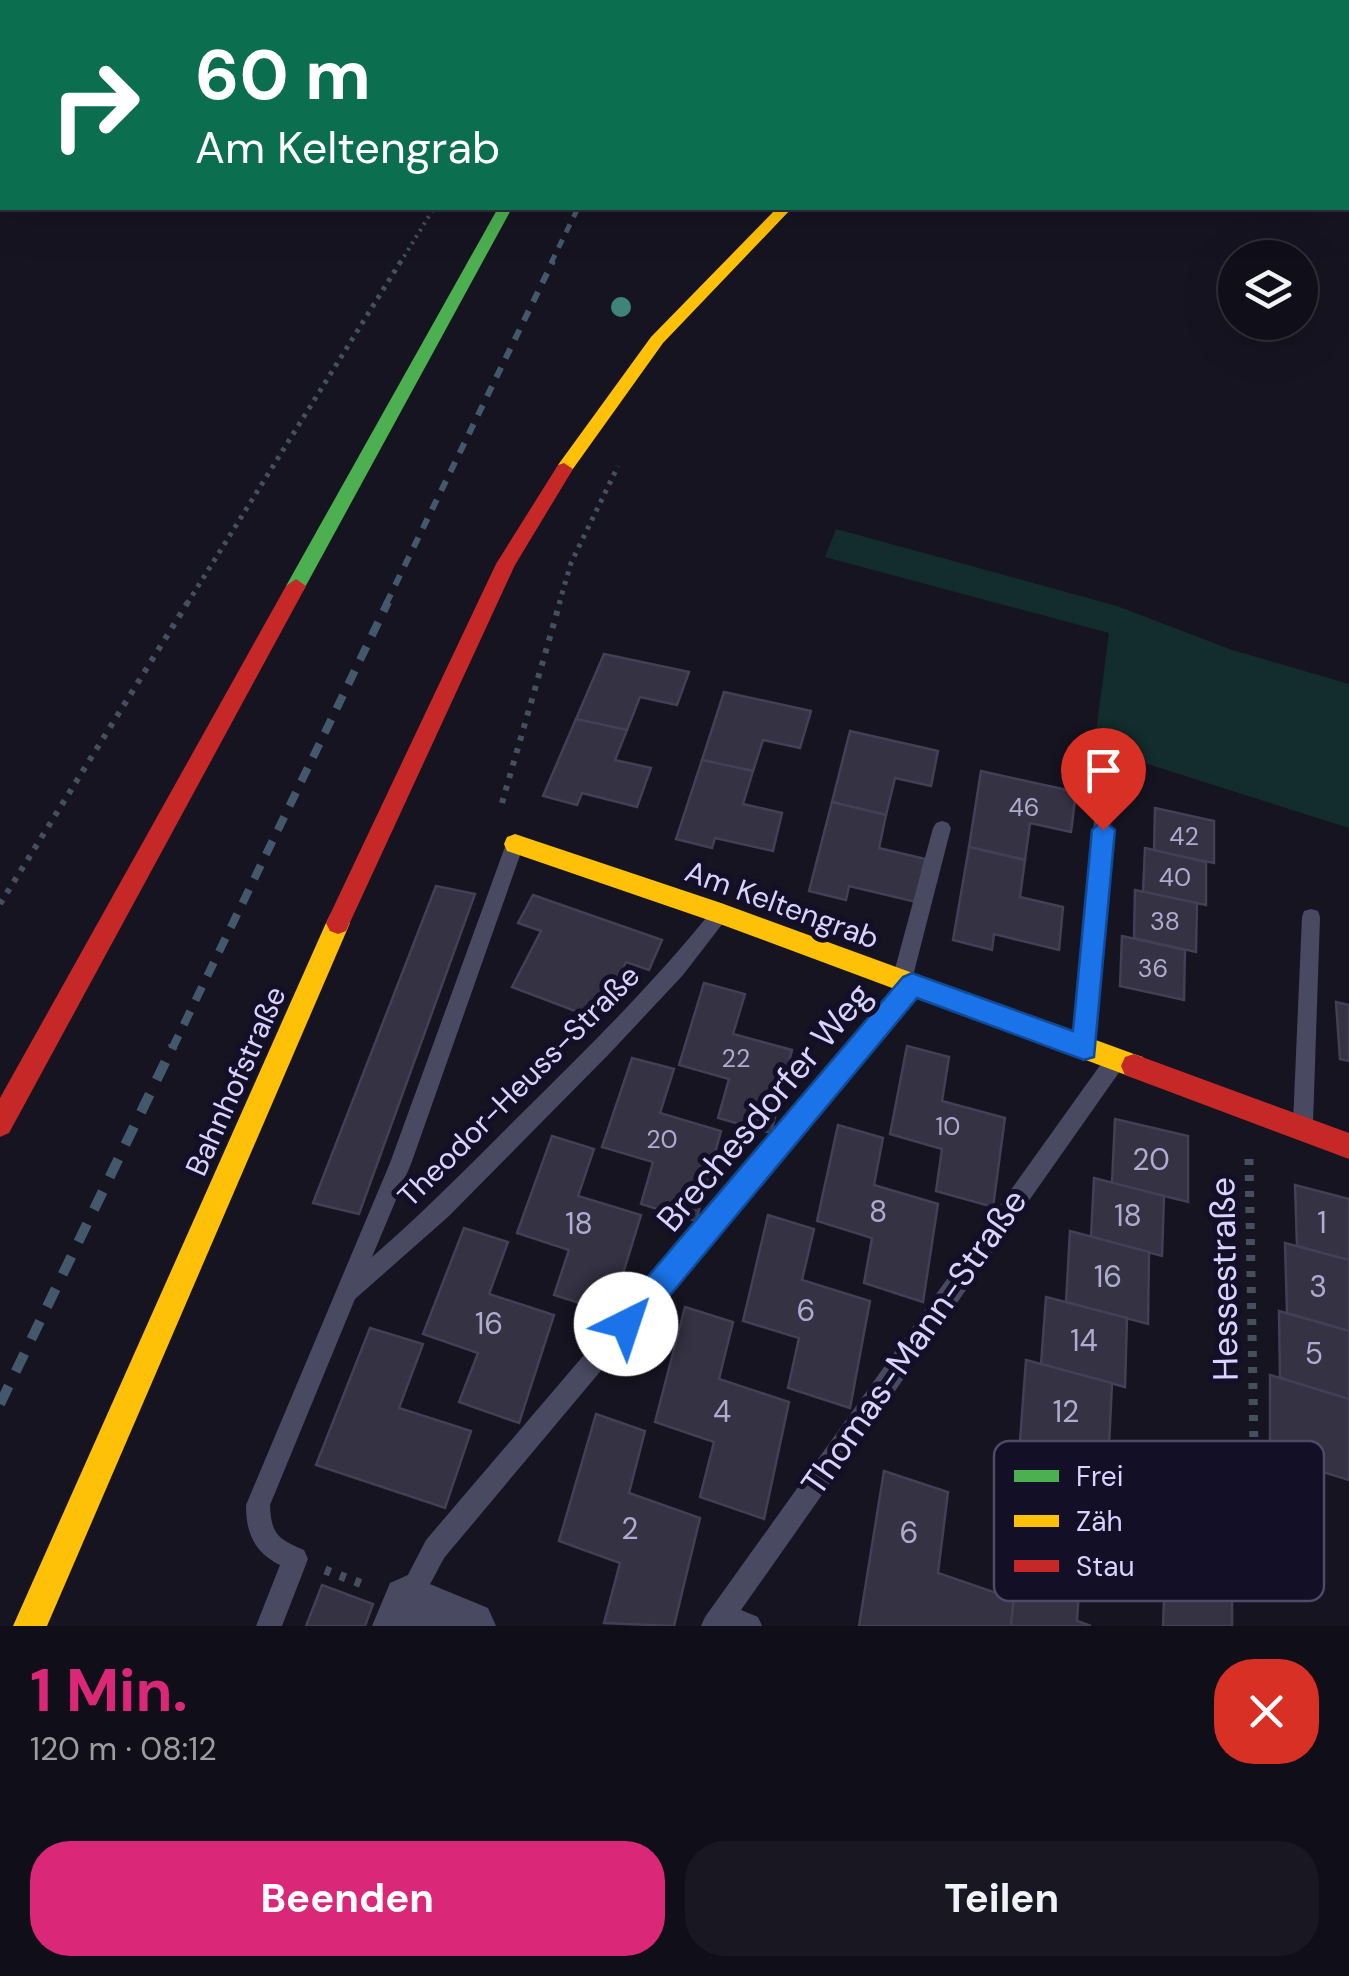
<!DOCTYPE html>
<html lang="de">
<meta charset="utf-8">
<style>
body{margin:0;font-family:"DM Sans",sans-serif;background:#191822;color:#f1f3f6;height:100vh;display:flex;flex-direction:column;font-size:38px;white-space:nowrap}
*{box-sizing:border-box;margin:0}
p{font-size:32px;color:#9c9ca2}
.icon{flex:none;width:55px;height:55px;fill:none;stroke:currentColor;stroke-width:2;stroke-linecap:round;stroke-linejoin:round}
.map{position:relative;height:1626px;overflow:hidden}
.panel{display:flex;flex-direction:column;background:#100f19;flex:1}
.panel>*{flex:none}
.hud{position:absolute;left:0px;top:0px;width:1350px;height:210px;box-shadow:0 10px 40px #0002,0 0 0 2px #302f38;background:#0b6e4f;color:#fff;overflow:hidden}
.tools{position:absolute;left:1218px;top:240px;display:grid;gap:20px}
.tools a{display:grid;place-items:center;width:100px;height:100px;border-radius:50%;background:#100f19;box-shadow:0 10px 40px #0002,0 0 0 2px #302f38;font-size:50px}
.pin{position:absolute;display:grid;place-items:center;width:85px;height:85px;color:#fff;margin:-102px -42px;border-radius:50% 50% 50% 0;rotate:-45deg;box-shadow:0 0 10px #0007}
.pin .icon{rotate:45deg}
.me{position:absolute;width:110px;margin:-55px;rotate:41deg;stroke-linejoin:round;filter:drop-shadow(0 0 8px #0008)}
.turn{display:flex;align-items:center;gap:35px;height:210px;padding:0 30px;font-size:45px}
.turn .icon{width:130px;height:130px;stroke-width:2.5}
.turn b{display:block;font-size:70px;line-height:85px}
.round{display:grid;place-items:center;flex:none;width:105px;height:105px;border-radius:40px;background:#191822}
.summary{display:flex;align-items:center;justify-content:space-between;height:170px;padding:0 30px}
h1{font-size:60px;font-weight:700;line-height:75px;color:#db2777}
.cta{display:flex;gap:20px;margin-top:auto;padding:20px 30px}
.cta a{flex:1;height:115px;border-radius:40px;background:#db2777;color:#fff;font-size:40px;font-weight:700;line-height:115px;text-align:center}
.cta a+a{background:#191822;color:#f1f3f6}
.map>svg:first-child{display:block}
.green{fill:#132c2d}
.building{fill:#343243;stroke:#433f54;stroke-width:2.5}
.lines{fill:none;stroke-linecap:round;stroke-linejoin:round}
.path-far3{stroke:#44505f;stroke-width:4;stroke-dasharray:2.5 5;stroke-linecap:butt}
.path-far2{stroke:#44505f;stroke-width:5;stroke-dasharray:4 6;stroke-linecap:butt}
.path-far1{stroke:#44505f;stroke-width:6;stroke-dasharray:5 8;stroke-linecap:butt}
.path{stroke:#44505f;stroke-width:9;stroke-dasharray:6 10;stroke-linecap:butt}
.lane{fill:#4a4962;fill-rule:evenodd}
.street{fill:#4a4962;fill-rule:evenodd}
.fast{fill:#4caf50;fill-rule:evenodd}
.slow{fill:#ffc107;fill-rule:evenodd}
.jam{fill:#c62828;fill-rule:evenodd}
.rail-far3{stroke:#43596b;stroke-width:5;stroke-dasharray:9 8;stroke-linecap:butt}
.rail-far2{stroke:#43596b;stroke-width:6;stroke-dasharray:11 10;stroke-linecap:butt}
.rail-far1{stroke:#43596b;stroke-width:8;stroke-dasharray:15 12;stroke-linecap:butt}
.rail{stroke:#43596b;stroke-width:10;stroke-dasharray:20 16;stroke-linecap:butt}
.tree{fill:#3e8478}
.route{fill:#1a73e8;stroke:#114b97;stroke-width:2.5}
.labels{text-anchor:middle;stroke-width:10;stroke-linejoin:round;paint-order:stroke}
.number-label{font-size:25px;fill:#b0acd0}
.street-label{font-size:30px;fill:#d9d4ff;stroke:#130f26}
.near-number-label{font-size:30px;fill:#b0acd0}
.near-street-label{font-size:35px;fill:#d9d4ff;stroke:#130f26}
.key{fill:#130f26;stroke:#4e4a67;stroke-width:2.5}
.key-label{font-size:28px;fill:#d9d4ff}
</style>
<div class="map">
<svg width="1349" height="1626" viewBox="0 0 1349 1626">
<rect width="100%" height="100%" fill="#161421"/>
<polygon class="green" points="836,529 1117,606 1232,650 1349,684 1349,828 1094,747 1109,633 825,557"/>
<g class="building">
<polygon points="604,654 689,672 677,705 640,697 627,730 576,719"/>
<polygon points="724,692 811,711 800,748 763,740 753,771 702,760"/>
<polygon points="576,719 627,730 615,760 651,768 637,807 582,793 577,805 543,796"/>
<polygon points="850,731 938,751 931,786 895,778 886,815 832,802"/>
<polygon points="702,760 753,771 743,804 782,813 773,851 715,838 712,848 676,839"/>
<polygon points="981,771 1076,792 1071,832 1030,823 1025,860 969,847"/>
<polygon points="832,802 886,815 879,848 925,859 916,902 849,886 846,900 809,891"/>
<polygon points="1155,808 1214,821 1214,863 1154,851"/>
<polygon points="969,847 1025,860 1020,897 1063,907 1059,950 994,934 992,950 953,940"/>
<polygon points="1145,848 1206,862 1206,905 1143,892"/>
<polygon points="436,886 475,894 359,1214 313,1203"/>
<polygon points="1135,890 1197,903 1196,952 1134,938"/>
<polygon points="533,895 662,940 649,970 626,962 599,1020 512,987 541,931 518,923"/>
<polygon points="1122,936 1185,950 1184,1000 1120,986"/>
<polygon points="704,983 745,994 733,1034 792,1050 771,1133 718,1118 729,1079 679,1065"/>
<polygon points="1336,1002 1349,1005 1349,1061 1340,1059"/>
<polygon points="907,1046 949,1057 942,1101 1005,1118 993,1207 936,1191 942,1149 890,1134"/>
<polygon points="632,1058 674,1069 660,1113 721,1131 696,1221 641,1204 653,1162 602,1147"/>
<polygon points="1115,1119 1188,1136 1188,1202 1112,1183"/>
<polygon points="838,1125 883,1138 874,1185 938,1204 923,1302 864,1283 872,1238 817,1221"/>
<polygon points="552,1136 594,1149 578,1196 641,1215 611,1313 554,1295 569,1250 517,1233"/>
<polygon points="1094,1178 1164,1196 1162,1256 1091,1237"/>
<polygon points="1295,1185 1349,1199 1349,1260 1297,1246"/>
<polygon points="768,1215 814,1229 802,1280 870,1301 850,1408 788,1388 799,1338 743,1321"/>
<polygon points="464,1228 508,1242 489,1294 554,1315 519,1423 459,1402 478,1353 423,1334"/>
<polygon points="1070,1231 1149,1252 1148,1324 1066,1302"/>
<polygon points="1285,1243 1349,1260 1349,1331 1287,1313"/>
<polygon points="1046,1297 1127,1318 1125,1387 1041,1364"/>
<polygon points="685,1307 733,1322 719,1379 789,1402 764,1519 700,1497 714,1442 655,1422"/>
<polygon points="1279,1311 1349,1331 1349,1399 1280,1378"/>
<polygon points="370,1328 423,1344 399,1408 471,1431 445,1508 316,1465"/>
<polygon points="1026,1360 1112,1383 1108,1467 1020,1441"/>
<polygon points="1270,1375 1349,1399 1349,1480 1270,1456"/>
<polygon points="596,1414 645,1431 629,1493 700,1518 674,1626 604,1623 620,1563 559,1541"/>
<polygon points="884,1471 948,1492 938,1573 1014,1599 1011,1626 859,1626"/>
<polygon points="1021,1526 1082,1545 1077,1621 1091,1626 1011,1626"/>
<polygon points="1165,1574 1232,1596 1232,1626 1163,1626"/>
<polygon points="322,1585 373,1604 365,1626 306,1626"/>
</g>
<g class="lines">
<polyline class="path-far3" points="400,263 434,208"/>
<g class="path-far2">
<polyline points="187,604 401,261"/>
<polyline points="559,604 571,563 618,466"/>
</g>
<g class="path-far1">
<polyline points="502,803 560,602"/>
<polyline points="0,904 188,602"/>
</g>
<g class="path">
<polyline points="1249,1159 1254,1449"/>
<polyline points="325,1570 365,1585"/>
</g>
<g class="lane">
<polygon points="1107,756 1113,758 1115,763 1095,1042 1092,1049 1085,1051 1078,1049 1075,1042 1099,763 1101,758"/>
<polygon points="942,821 948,823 951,828 913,976 919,979 922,985 919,991 444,1558 418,1607 409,1611 400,1607 396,1598 426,1540 898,987 892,980 933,828 936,823"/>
<path d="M515,836L521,839L524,844L411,1164L372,1257C424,1212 472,1163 521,1114C588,1048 655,982 714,908L721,906L728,908L730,914L683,975L610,1053L449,1216L355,1299L270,1505C271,1534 278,1539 304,1550L308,1559L282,1626H256L280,1565C254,1552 246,1533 246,1505L390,1163L506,844L509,839Z"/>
<polygon points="1311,909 1318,911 1320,917 1313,1123 1310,1130 1303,1133 1296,1130 1293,1123 1302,917 1304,911"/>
<polygon points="1113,1054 1120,1057 1123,1064 1120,1071 741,1610 758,1617 762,1626 701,1626 705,1617 1106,1057"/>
</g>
<polygon class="street" points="408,1575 488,1608 496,1626 372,1626 390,1583"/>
<polygon class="fast" points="498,208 512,208 303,591 289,591 286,586"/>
<g class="slow">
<polygon points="777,208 792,208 663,343 570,473 558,473 558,465 651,337"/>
<polygon points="515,834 721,903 1134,1054 1143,1057 1147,1066 1143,1075 1134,1078 720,924 507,851 504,844 507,837"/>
<polygon points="338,912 346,915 350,923 47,1626 13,1626 326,923 330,915"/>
</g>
<g class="jam">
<polygon points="564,463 573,469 515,565 346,931 338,934 330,931 326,923 496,564 558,465"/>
<polygon points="296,579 306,586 9,1133 0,1137 0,1098 286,586"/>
<polygon points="1134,1054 1349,1133 1349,1159 1125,1075 1121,1066 1125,1057"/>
</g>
<polyline class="rail-far3" points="551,263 578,208"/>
<polyline class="rail-far2" points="386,604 553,261"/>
<polyline class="rail-far1" points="172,1049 388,602"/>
<polyline class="rail" points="0,1404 173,1046"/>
</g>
<circle class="tree" cx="621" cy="307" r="10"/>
<polygon class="route" points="1103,820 1115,830 1094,1057 1084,1060 917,998 637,1335 626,1339 616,1335 611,1324 616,1314 903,977 912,973 1073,1031 1092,830"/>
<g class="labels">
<g class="number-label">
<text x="1024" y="816">46</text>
<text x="1184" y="845">42</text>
<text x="1175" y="886">40</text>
<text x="1165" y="930">38</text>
<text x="1153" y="977">36</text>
<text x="736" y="1067">22</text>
<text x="948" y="1135">10</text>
<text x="662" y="1148">20</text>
</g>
<g class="street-label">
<text transform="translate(782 905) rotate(20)" y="10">Am Keltengrab</text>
<text transform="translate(236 1081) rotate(-66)" y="10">Bahnhofstraße</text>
<text transform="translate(519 1086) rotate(-45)" y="10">Theodor-Heuss-Straße</text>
</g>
<g class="near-number-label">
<text x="1151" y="1170">20</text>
<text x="878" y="1222">8</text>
<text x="1128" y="1226">18</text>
<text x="1322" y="1233">1</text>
<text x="579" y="1234">18</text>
<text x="1108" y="1287">16</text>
<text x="1318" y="1297">3</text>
<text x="806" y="1321">6</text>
<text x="489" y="1334">16</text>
<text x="1084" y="1351">14</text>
<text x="1314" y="1364">5</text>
<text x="722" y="1422">4</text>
<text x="1066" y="1422">12</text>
<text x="630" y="1539">2</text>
<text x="909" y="1543">6</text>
</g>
<g class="near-street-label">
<text transform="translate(764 1107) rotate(-50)" y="12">Brechesdorfer Weg</text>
<text transform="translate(1224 1279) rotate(-91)" y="12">Hessestraße</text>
<text transform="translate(914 1342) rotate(-55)" y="12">Thomas-Mann-Straße</text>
</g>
</g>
<rect x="994" y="1441" width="330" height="160" rx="15" class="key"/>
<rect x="1014" y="1470" width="45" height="12" fill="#4caf50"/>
<rect x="1014" y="1515" width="45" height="12" fill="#ffc107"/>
<rect x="1014" y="1560" width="45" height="12" fill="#c62828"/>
<g class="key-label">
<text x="1076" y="1486">Frei</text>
<text x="1076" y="1531">Zäh</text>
<text x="1076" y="1576">Stau</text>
</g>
</svg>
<div class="tools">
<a><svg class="icon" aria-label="layers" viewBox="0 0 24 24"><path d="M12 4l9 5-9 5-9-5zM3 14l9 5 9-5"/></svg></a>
</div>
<div class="pin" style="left:1103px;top:830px;background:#d93025"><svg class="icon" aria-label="arrive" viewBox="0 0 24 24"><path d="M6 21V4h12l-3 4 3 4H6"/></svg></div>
<svg class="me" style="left:626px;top:1324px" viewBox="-20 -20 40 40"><circle r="19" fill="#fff"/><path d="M0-13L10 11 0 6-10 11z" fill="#1a73e8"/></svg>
<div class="hud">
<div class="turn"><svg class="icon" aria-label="right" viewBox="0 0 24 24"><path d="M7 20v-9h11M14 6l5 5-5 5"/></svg><div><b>60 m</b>Am Keltengrab</div></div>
</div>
</div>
<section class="panel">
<div class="summary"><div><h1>1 Min.</h1><p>120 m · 08:12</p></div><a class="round" style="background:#d93025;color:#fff"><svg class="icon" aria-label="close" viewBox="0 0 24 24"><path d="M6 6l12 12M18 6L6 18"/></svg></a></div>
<div class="cta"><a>Beenden</a><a>Teilen</a></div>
</section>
